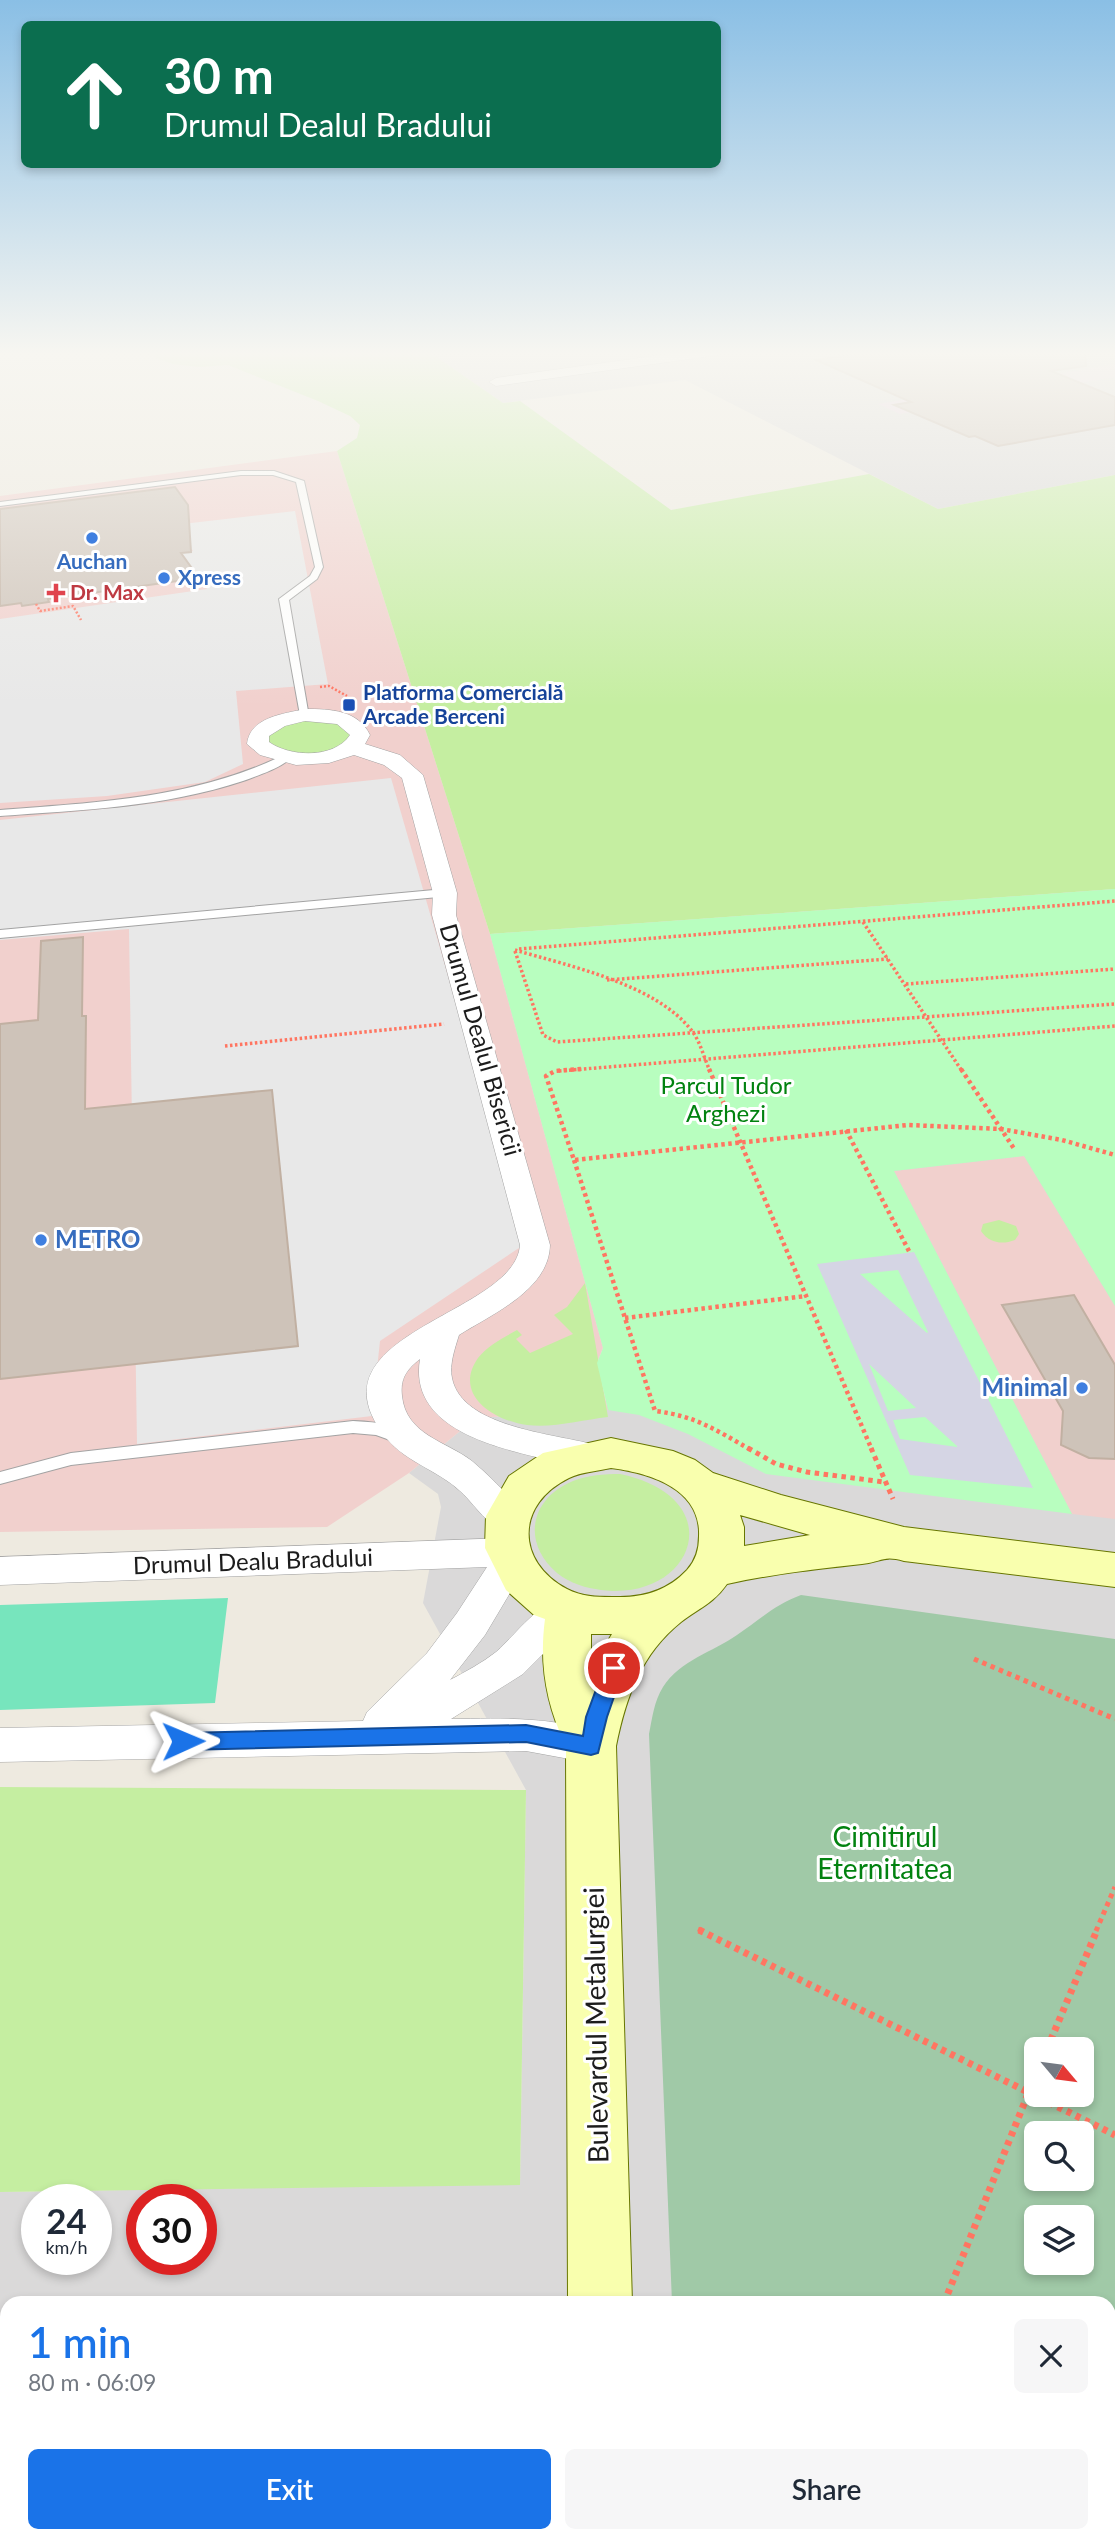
<!DOCTYPE html>
<meta charset="utf-8">
<style>
body{margin:0;font-family:Lato,sans-serif;background:#f6f6f7;color:#1f2937;height:100vh;display:flex;flex-direction:column;font-size:26px;white-space:nowrap}
*{box-sizing:border-box;margin:0}
p{font-size:23px;color:#747a83}
.icon{flex:none;width:38px;height:38px;fill:none;stroke:currentColor;stroke-width:2;stroke-linecap:round;stroke-linejoin:round}
.map{position:relative;flex:1;overflow:hidden}
.side{position:absolute;left:0px;top:2296px;width:1116px;height:247px;display:flex;flex-direction:column;background:#fff;border-radius:21px 21px 0 0;box-shadow:0 4px 10px #0003}
.side>*{flex:none}
.top-card{position:absolute;left:21px;top:21px;width:700px;height:147px;border-radius:10px;box-shadow:0 4px 10px #0003;background:#0b6e4f;color:#fff;overflow:hidden}
.needle{width:46px;rotate:119deg}
.controls{position:absolute;left:1024px;top:2037px;display:grid;gap:14px}
.controls a{display:grid;place-items:center;width:70px;height:70px;border-radius:10px;background:#fff;box-shadow:0 4px 10px #0003;font-size:35px}
.speed{position:absolute;left:21px;top:2184px;display:flex;gap:14px;font-size:35px;font-weight:700;text-align:center}
.speed>*{display:grid;place-content:center;width:91px;height:91px;border-radius:50%;background:#fff;box-shadow:0 4px 10px #0003;line-height:1}
.speed small{font-size:18px;font-weight:400}
.speed .limit{border:10px solid #d22;background:#fff;color:#111}
.pin{position:absolute;display:grid;place-items:center;width:60px;height:60px;color:#fff;margin:-30px;border:4px solid #fff;border-radius:50%;box-shadow:0 2px 7px #0007}
.me{position:absolute;width:77px;margin:-38px;rotate:89deg;stroke-linejoin:round;filter:drop-shadow(0 0 5px #0008)}
.turn{display:flex;align-items:center;gap:24px;height:147px;padding:0 28px;font-size:32px}
.turn .icon{width:91px;height:91px;stroke-width:2.5}
.turn b{display:block;font-size:49px;line-height:60px}
.round{display:grid;place-items:center;flex:none;width:74px;height:74px;border-radius:10px;background:#f6f6f7}
.headline{display:flex;align-items:center;justify-content:space-between;height:119px;padding:0 28px}
h1{font-size:42px;font-weight:600;line-height:52px;color:#1a73e8}
.button{display:flex;gap:14px;margin-top:auto;padding:14px 28px}
.button a{flex:1;height:80px;border-radius:10px;background:#1a73e8;color:#fff;font-size:28px;font-weight:600;line-height:80px;text-align:center}
.button a+a{background:#f6f6f7;color:#1f2937}
.map>svg:first-child{display:block}
.residential{fill:#dad9d9;fill-rule:evenodd}
.commercial{fill:#f1d0cd}
.industrial{fill:#e8d2e3}
.grass{fill:#c5eea1}
.cemetery{fill:#a0c9a7;fill-rule:evenodd}
.park{fill:#b8febf}
.pitch{fill:#77e5bd}
.parking{fill:#e8e8e8}
.plaza{fill:#d5d5e4;fill-rule:evenodd}
.building{fill:#cec3b9;stroke:#c1b0a2;stroke-width:2}
.lines{fill:none;stroke-linecap:round;stroke-linejoin:round}
.lane-casing{stroke:#a3a3a3;stroke-width:2}
.street-casing{stroke:#a3a3a3;stroke-width:1}
.secondary-casing{stroke:#677600;stroke-width:2}
.path-far4{stroke:#ff7561;stroke-width:2.5;stroke-dasharray:2 2;stroke-linecap:butt}
.path-far3{stroke:#ff7561;stroke-width:3.5;stroke-dasharray:2.5 2.5;stroke-linecap:butt}
.path-far2{stroke:#ff7561;stroke-width:4.5;stroke-dasharray:3.5 3.5;stroke-linecap:butt}
.path-far1{stroke:#ff7561;stroke-width:5;stroke-dasharray:4.5 4.5;stroke-linecap:butt}
.path{stroke:#ff7561;stroke-width:7;stroke-dasharray:5 5;stroke-linecap:butt}
.lane{fill:#fff;fill-rule:evenodd}
.street{fill:#fff;fill-rule:evenodd}
.secondary{fill:#f9ffae;fill-rule:evenodd}
.route{fill:#1a73e8;stroke:#114b97;stroke-width:2}
.shop-dot{fill:#3f7fe0;stroke:#fff;stroke-width:2.5}
.health-dot{fill:#e0444e;stroke:#fff;stroke-width:2.5}
.transit-dot{fill:#1a4fb4;stroke:#fff;stroke-width:2.5}
.labels{text-anchor:middle;stroke-width:6;stroke-linejoin:round;paint-order:stroke}
.far-shop-label{font-size:21px;font-weight:bold;fill:#366cbe;stroke:#fff}
.far-health-label{font-size:21px;font-weight:bold;fill:#be3a42;stroke:#fff;text-anchor:start}
.far-transit-label{font-size:21px;font-weight:bold;fill:#164399;stroke:#fff;text-anchor:start}
.street-label{font-size:24px;fill:#1c1c1c;stroke:#fff}
.park-label{font-size:24px;fill:#028210;stroke:#fff}
.shop-label{font-size:24px;font-weight:bold;fill:#366cbe;stroke:#fff;text-anchor:start}
.near-park-label{font-size:28px;fill:#028210;stroke:#fff}
.near-street-label{font-size:28px;fill:#1c1c1c;stroke:#fff}
</style>
<div class="map">
<svg width="1115" height="2542" viewBox="0 0 1115 2542">
<rect width="100%" height="100%" fill="#eeeae0"/>
<g class="residential">
<polygon points="428,351 1115,351 1115,475 938,509 685,380 503,403"/>
<path d="M1115,889V2542H0V2192L520,2184L526,1790L423,1603L441,1507L438,1494L409,1473L476,1418L607,1410L603,1348L490,934ZM1036,2049H1082V2095H1036ZM1036,2133H1082V2179H1036ZM37,2200H96V2259H37ZM142,2200H201V2259H142ZM1036,2217H1082V2263H1036ZM7,2303H1110V2536H7Z"/>
</g>
<g class="commercial">
<polygon points="337,451 490,934 603,1348 597,1363 608,1410 476,1418 409,1473 327,1527 0,1532 0,496"/>
<polygon points="1024,1156 1115,1306 1115,1519 1072,1514 894,1171"/>
</g>
<polygon class="industrial" points="1115,364 1115,377 900,414 878,404"/>
<g class="grass">
<polygon points="154,351 428,351 503,403 520,401 671,510 869,474 938,509 1115,475 1115,889 490,934 337,451 357,438 360,425 350,416 318,401 228,365 199,367 173,364 156,358"/>
<polygon points="294,720 334,721 353,735 346,746 306,756 270,747 267,734"/>
<path d="M999,1220L1016,1226L1019,1234L1015,1240C1002,1245 989,1243 981,1231L983,1224Z"/>
<path d="M585,1283L608,1417C582,1420 554,1428 527,1425C495,1421 452,1395 478,1358C488,1345 503,1338 517,1330L522,1335L516,1339L530,1353L573,1334L554,1315L567,1307Z"/>
<path d="M620,1474C733,1498 694,1602 601,1590C586,1588 569,1583 557,1573C522,1543 529,1499 573,1481C588,1475 604,1474 620,1474Z"/>
<polygon points="0,1787 526,1790 520,2185 0,2192"/>
</g>
<path class="cemetery" d="M801,1595L1115,1639V2542H681V2536H1110V2303H672L649,1734C652,1719 654,1701 663,1687C680,1660 713,1652 737,1635C759,1620 776,1604 801,1595ZM1036,2049H1082V2095H1036ZM1036,2133H1082V2179H1036ZM1036,2217H1082V2263H1036Z"/>
<polygon class="park" points="1115,889 1115,1306 1024,1156 894,1171 1072,1514 766,1474 688,1434 639,1415 608,1410 597,1363 603,1348 490,934"/>
<polygon class="pitch" points="228,1598 215,1703 0,1710 0,1605"/>
<g class="parking">
<polygon points="295,511 328,684 236,691 243,764 205,782 107,796 0,803 0,619 207,589 181,553 193,551 174,525"/>
<polygon points="391,778 525,1244 380,1341 372,1416 137,1444 129,929 0,940 0,820"/>
</g>
<path class="plaza" d="M914,1252L1033,1488L910,1475L817,1264ZM898,1270L928,1332L927,1333L860,1274ZM869,1364L916,1408L888,1411ZM925,1417L957,1446V1447L900,1439L893,1420Z"/>
<g class="building">
<polygon points="876,351 1085,351 1086,366 1051,371 1115,397 1115,425 998,446 975,436 969,437 894,405 911,402 816,360"/>
<polygon points="175,487 188,505 191,552 181,553 199,578 48,599 49,602 22,606 21,603 0,606 0,509"/>
<polygon points="83,937 82,1016 86,1016 85,1109 272,1090 298,1346 0,1379 0,1024 38,1020 41,941"/>
<polygon points="1074,1295 1115,1365 1115,1459 1089,1458 1061,1445 1063,1411 1002,1305"/>
</g>
<g class="lines">
<defs>
<g id="lane">
<polygon points="241,471 274,471 304,481 323,567 317,579 289,600 309,717 300,715 279,599 310,576 315,567 296,482 273,475 241,475 0,506 0,502"/>
<path d="M282,756L291,758C279,769 259,775 243,781C165,807 82,810 0,816V810C99,802 191,799 282,756Z"/>
<polygon points="445,889 451,893 449,896 0,938 0,930"/>
<path d="M353,1421C371,1422 398,1423 410,1438L407,1442L401,1444L376,1435L353,1433L71,1465L0,1484V1472L71,1453Z"/>
</g>
<g id="street">
<polygon points="690,351 725,351 718,355 496,386 489,382 496,378"/>
<path d="M305,709C331,709 358,710 370,735L365,744L400,755L423,775L457,893L456,915L550,1245C549,1290 492,1314 459,1335C455,1348 449,1365 452,1378C462,1429 560,1434 599,1446L605,1455L599,1464C579,1470 556,1462 536,1457C487,1445 409,1425 420,1359C406,1370 400,1379 402,1396C406,1435 446,1441 472,1461C489,1475 504,1491 519,1507L524,1517L519,1527C490,1535 480,1509 460,1491C439,1471 406,1462 387,1439C301,1333 515,1316 520,1245L432,915L433,893L402,778L384,765L354,755L329,763L296,765L260,755L247,744C250,717 283,714 305,709ZM305,721L337,724L350,735C334,759 290,757 269,742V736L285,726Z"/>
<path d="M507,1538L520,1542L529,1561L485,1635L450,1680C465,1672 482,1663 496,1652C520,1631 547,1588 583,1600L589,1610L583,1620L558,1639L523,1674L451,1719C504,1718 555,1717 605,1734L611,1746L605,1758L591,1763L526,1751L0,1762V1728L363,1721L367,1712L427,1653L457,1613L487,1567L0,1585V1557Z"/>
</g>
<g id="secondary">
<path d="M611,1438L673,1451L695,1460L713,1473L781,1495L904,1527L1115,1553V1587L904,1561C882,1555 883,1562 862,1564C817,1569 772,1574 727,1584C713,1604 699,1608 681,1622C641,1654 626,1697 616,1746L632,2303H568L566,1746C546,1705 539,1664 545,1619L534,1615L506,1590L485,1548L486,1516L509,1476L543,1453ZM611,1468C649,1473 701,1488 699,1536C699,1549 696,1560 687,1570C668,1590 646,1597 620,1597C602,1597 584,1598 567,1589C515,1561 516,1504 569,1478C581,1472 598,1471 611,1468ZM740,1515L810,1535L744,1546V1527ZM591,1634H612L591,1669Z"/>
<rect x="571" y="2536" width="68" height="6"/>
</g>
</defs>
<use href="#lane" class="lane-casing"/>
<use href="#street" class="street-casing"/>
<use href="#secondary" class="secondary-casing"/>
<g class="path-far4">
<polyline points="36,604 40,611 73,606 81,620"/>
<polyline points="320,687 329,686 347,696"/>
</g>
<g class="path-far3">
<polyline points="863,922 962,1071"/>
<polyline points="519,949 1115,901"/>
<path d="M515,950C569,966 656,984 692,1031C700,1041 704,1058 710,1071"/>
<polyline points="515,951 543,1035 557,1042 1115,1004"/>
<polyline points="607,980 888,959"/>
<polyline points="906,984 1115,969"/>
<polyline points="225,1046 444,1024"/>
<polyline points="559,1071 1115,1026"/>
</g>
<g class="path-far2">
<polyline points="581,1069 555,1071 546,1076 574,1160 908,1125 1001,1129 1062,1140 1115,1155"/>
<polyline points="709,1069 872,1450"/>
<polyline points="961,1069 1015,1150"/>
<polyline points="846,1130 910,1253"/>
<path d="M574,1160L655,1411C696,1416 716,1430 751,1450"/>
<polyline points="625,1318 806,1296"/>
</g>
<g class="path-far1">
<polyline points="748,1448 776,1464 807,1472 884,1482"/>
<polyline points="871,1448 893,1499"/>
<polyline points="974,1659 1115,1719"/>
<polyline points="698,1929 703,1931"/>
<polyline points="1096,1931 1115,1887"/>
</g>
<g class="path">
<polyline points="699,1930 1115,2135"/>
<polyline points="1047,2049 1097,1930"/>
<polyline points="944,2303 1036,2074"/>
<polyline points="848,2542 850,2536"/>
</g>
<use href="#lane" class="lane"/>
<use href="#street" class="street"/>
<use href="#secondary" class="secondary"/>
</g>
<linearGradient id="sky" x2="0" y2="1"><stop stop-color="#8abfe5"/><stop offset="0.5" stop-color="#f7f6f1"/><stop offset="1" stop-color="#f7f6f1" stop-opacity="0"/></linearGradient>
<rect width="1115" height="707" fill="url(#sky)"/>
<polygon class="route" points="614,1660 621,1662 624,1668 607,1717 598,1753 591,1755 526,1742 183,1750 176,1747 173,1741 176,1735 183,1733 526,1725 583,1736 586,1717 604,1668 607,1662"/>
<g class="shop-dot">
<circle cx="92" cy="538" r="7"/>
<circle cx="164" cy="578" r="7"/>
<circle cx="41" cy="1240" r="7"/>
<circle cx="1082" cy="1388" r="7"/>
</g>
<path class="health-dot" d="M52.5 582.5h7v7h7v7h-7v7h-7v-7h-7v-7h7z"/>
<rect class="transit-dot" x="342" y="698" width="14" height="14" rx="3.5"/>
<g class="labels">
<g class="far-shop-label">
<text x="92" y="569">Auchan</text>
<text x="178" y="585" text-anchor="start">Xpress</text>
</g>
<g class="far-health-label">
<text x="70" y="600">Dr. Max</text>
</g>
<g class="far-transit-label">
<text x="363" y="700">Platforma Comercială<tspan x="363" dy="24">Arcade Berceni</tspan></text>
</g>
<g class="street-label">
<text transform="translate(480 1040) rotate(74)" y="8">Drumul Dealul Bisericii</text>
<text transform="translate(253 1562) rotate(-2)" y="8">Drumul Dealu Bradului</text>
</g>
<g class="park-label">
<text x="726" y="1094">Parcul Tudor<tspan x="726" dy="28">Arghezi</tspan></text>
</g>
<g class="shop-label">
<text x="55" y="1248">METRO</text>
<text x="1068" y="1396" text-anchor="end">Minimal</text>
</g>
<g class="near-park-label">
<text x="885" y="1847">Cimitirul<tspan x="885" dy="32">Eternitatea</tspan></text>
</g>
<g class="near-street-label">
<text transform="translate(596 2025) rotate(-91)" y="10">Bulevardul Metalurgiei</text>
</g>
</g>
</svg>
<div class="controls">
<a><svg class="needle" viewBox="-14 -14 28 28"><path d="M0-13l5 13h-10z" fill="#e53935"/><path d="M0 13l5-13h-10z" fill="#747a83"/></svg></a>
<a><svg class="icon" aria-label="search" viewBox="0 0 24 24"><circle cx="10" cy="10" r="6"/><path d="M15 15l6 6"/></svg></a>
<a><svg class="icon" aria-label="layers" viewBox="0 0 24 24"><path d="M12 4l9 5-9 5-9-5zM3 14l9 5 9-5"/></svg></a>
</div>
<div class="speed"><div>24<small>km/h</small></div><div class="limit">30</div></div>
<div class="pin" style="left:614px;top:1668px;background:#d93025"><svg class="icon" aria-label="arrive" viewBox="0 0 24 24"><path d="M6 21V4h12l-3 4 3 4H6"/></svg></div>
<svg class="me" style="left:183px;top:1741px" viewBox="-20 -20 40 40"><path d="M0-17L14 15 0 8-14 15z" fill="#1a73e8" stroke="#fff" stroke-width="4"/></svg>
<div class="top-card">
<div class="turn"><svg class="icon" aria-label="ahead" viewBox="0 0 24 24"><path d="M12 20V5M6 11l6-6 6 6"/></svg><div><b>30 m</b>Drumul Dealul Bradului</div></div>
</div>
<section class="side">
<div class="headline"><div><h1>1 min</h1><p>80 m · 06:09</p></div><a class="round"><svg class="icon" aria-label="close" viewBox="0 0 24 24"><path d="M6 6l12 12M18 6L6 18"/></svg></a></div>
<div class="button"><a>Exit</a><a>Share</a></div>
</section>
</div>
